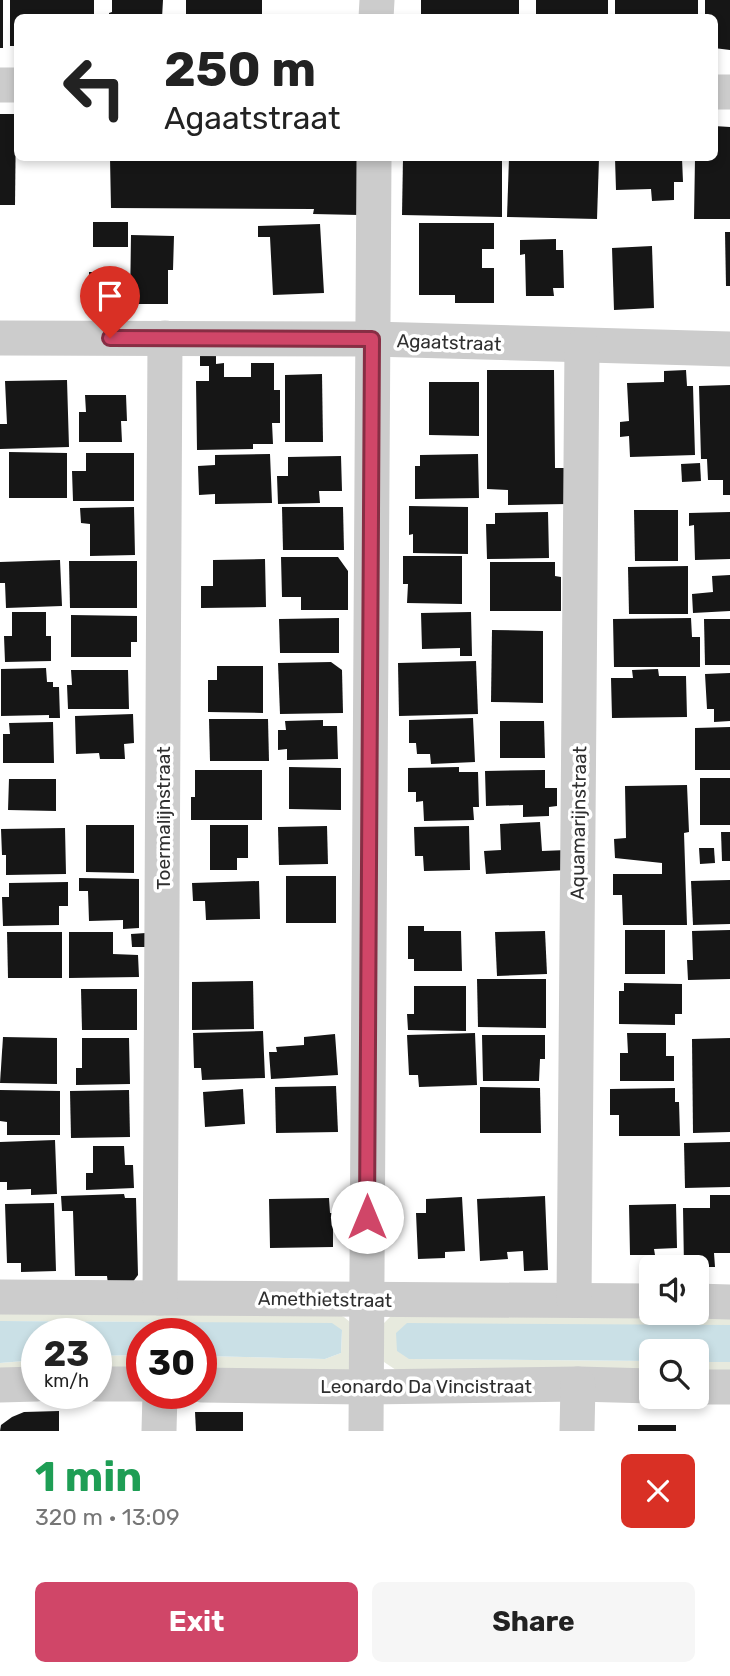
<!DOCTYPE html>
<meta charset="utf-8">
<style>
body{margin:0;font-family:Rubik,sans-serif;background:#f6f6f6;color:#222;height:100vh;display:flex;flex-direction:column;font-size:26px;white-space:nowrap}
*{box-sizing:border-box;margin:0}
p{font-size:23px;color:#767676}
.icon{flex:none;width:38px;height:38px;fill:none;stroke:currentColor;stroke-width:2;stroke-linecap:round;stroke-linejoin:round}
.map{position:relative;height:1431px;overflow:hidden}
.sheet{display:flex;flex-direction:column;background:#fff;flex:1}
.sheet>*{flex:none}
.top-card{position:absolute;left:14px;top:14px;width:704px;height:147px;border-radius:10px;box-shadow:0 4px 10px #0003;background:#fff;color:#222;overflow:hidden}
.buttons{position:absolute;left:639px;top:1255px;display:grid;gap:14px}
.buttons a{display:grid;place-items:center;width:70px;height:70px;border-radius:10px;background:#fff;box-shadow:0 4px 10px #0003;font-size:35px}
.speed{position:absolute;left:21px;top:1318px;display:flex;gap:14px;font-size:35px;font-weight:700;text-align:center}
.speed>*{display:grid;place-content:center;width:91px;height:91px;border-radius:50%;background:#fff;box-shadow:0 4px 10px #0003;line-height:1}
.speed small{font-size:18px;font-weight:400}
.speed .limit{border:10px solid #d22;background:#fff;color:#111}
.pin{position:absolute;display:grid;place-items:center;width:60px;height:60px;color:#fff;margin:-72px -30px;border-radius:50% 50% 50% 0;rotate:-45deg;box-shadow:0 0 7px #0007}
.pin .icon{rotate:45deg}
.me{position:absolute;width:77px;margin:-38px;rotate:0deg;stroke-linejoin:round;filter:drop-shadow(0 0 5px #0008)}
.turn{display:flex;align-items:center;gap:24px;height:147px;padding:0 35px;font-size:32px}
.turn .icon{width:91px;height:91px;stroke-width:2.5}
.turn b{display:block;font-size:49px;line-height:60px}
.round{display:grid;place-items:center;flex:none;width:74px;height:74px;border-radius:10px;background:#f6f6f6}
.summary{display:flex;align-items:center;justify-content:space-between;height:119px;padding:0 35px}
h1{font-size:42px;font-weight:700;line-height:52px;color:#1e9e55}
.button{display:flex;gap:14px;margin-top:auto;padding:14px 35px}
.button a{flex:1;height:80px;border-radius:10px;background:#d04668;color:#fff;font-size:28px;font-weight:700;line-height:80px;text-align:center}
.button a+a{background:#f6f6f6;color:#222}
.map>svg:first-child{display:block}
.green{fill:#e7eade}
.water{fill:#cae0e6}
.building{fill:#161616}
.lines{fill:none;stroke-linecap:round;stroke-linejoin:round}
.minor{stroke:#ccc;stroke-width:35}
.route-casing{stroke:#872e44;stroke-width:18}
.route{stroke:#d04668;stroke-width:12}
.labels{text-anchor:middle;stroke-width:7;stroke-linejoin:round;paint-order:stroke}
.street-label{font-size:19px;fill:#2f2f2f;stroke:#fff}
</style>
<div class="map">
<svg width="730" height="1431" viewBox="0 0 730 1431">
<rect width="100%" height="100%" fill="#fff"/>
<g class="green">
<polygon points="0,1307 330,1312 344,1317 357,1328 351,1372 201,1374 201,1356 325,1359 341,1353 342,1330 158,1322 0,1321"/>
<polygon points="730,1312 730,1325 574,1325 409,1359 651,1361 651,1376 402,1374 384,1362 382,1325 392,1315"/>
<polygon points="142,1355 142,1373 96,1373 96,1356"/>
<polygon points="37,1360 37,1373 0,1373 0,1363"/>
<polygon points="696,1362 730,1362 730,1378 697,1377"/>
</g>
<g class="water">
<polygon points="0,1321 332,1323 342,1330 341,1353 325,1359 201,1356 201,1334 142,1334 142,1355 96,1356 96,1334 37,1334 37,1360 0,1363"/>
<polygon points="407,1323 730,1325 730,1362 697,1362 696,1351 651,1351 651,1361 409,1359 397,1351 396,1333"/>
</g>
<g class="building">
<rect x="0" y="0" width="3" height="48"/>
<polygon points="10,0 94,0 94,18 18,18 18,46 10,46"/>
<polygon points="112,0 163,0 162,18 109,18 109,13 112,12"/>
<rect x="186" y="0" width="76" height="18"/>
<rect x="421" y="0" width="98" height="18"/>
<rect x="536" y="0" width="72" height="18"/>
<rect x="615" y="0" width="83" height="18"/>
<polygon points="705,0 730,0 730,50 714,48 714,18 705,18"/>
<polygon points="0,114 16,114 15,205 0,205"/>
<polygon points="714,126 730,127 730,219 694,219 695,158 714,158"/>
<polygon points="110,158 359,158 359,215 313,214 314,209 111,208"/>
<polygon points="403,158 502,158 502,217 402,215"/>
<polygon points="509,158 599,158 597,219 507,217"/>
<polygon points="615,158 682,158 683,182 674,182 674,200 652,201 651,189 616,190"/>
<rect x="93" y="222" width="35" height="25"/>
<polygon points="419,223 494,223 494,249 482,249 482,268 494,268 494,303 455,303 455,295 419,295"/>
<polygon points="320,224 324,293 273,295 270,237 258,237 258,226"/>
<polygon points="725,232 730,232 730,286 726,286"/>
<polygon points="131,235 174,236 173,270 168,270 168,304 130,304"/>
<polygon points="556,239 556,250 563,250 564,288 553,288 554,296 526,296 525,254 520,255 520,240"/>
<polygon points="652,246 654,308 614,310 612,248"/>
<rect x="89" y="272" width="35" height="28"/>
<polygon points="200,353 216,353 216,364 224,363 224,377 251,377 251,363 274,363 274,390 280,390 280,423 272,423 273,444 253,444 253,449 197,450 196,381 209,381 209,366 200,366"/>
<polygon points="487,370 554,370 555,468 566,468 567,504 508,505 508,490 487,489"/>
<polygon points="686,370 687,386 693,386 695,455 630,457 629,436 620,437 620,422 629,421 627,383 664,382 664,371"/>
<polygon points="322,374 323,442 285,442 285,375"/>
<polygon points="67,380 69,447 0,449 0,424 7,424 5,381"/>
<polygon points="429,382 479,382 479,436 429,435"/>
<polygon points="730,385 730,495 723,495 723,480 708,480 707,459 701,459 699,386"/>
<polygon points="85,395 126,395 127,421 121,421 122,442 79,442 79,412 86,412"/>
<polygon points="9,452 67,453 67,498 9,498"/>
<polygon points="86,453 134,453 134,501 73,501 72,471 86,471"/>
<polygon points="270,454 272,503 215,504 215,494 199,495 198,466 215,465 215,455"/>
<polygon points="478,454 479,498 415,499 415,466 420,466 420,455"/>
<polygon points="341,456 342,491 319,491 320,503 278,504 277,476 288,476 288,457"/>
<polygon points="700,463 701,481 682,482 681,464"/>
<polygon points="409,506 468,507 468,554 413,553 413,534 409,535"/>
<polygon points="134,507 135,555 90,556 90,524 81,523 80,508"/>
<polygon points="282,507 343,507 344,550 283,550"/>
<polygon points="634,510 678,510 678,561 635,561"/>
<polygon points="548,512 549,558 487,559 486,524 495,524 495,513"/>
<polygon points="730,512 730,559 695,560 694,525 689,526 689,513"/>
<polygon points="403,556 462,556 462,604 407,603 408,584 403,584"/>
<polygon points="281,557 338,557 348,571 348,610 301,610 301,597 282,597"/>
<polygon points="265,559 266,607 201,608 201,586 213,586 213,560"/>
<polygon points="60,560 62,606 6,608 5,583 0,583 0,562"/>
<polygon points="69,561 137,561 137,608 70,608"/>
<polygon points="490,562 555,562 555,576 561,577 561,611 490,611"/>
<polygon points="688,566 688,614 629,614 628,567"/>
<polygon points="730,575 730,611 693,613 692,594 713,592 712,576"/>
<polygon points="12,612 46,612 46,636 51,636 51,661 5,662 4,636 12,636"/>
<polygon points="471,612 472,656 460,656 460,648 422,649 421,613"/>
<polygon points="71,615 137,616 137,642 131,642 131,657 71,657"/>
<polygon points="339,618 339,653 280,653 279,619"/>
<polygon points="691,618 692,637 700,637 700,667 614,667 613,619"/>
<polygon points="704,619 730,619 730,665 705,665"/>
<polygon points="492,630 543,631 543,703 491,702"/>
<polygon points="476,661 478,714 399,716 398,663"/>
<polygon points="331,662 342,670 343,713 280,714 278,663"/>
<polygon points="217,666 263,666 263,713 208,712 208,680 217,680"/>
<polygon points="46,668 47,682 53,682 53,687 59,687 60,718 49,718 49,715 1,716 1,669"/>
<polygon points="658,669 659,676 686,676 687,717 612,718 611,678 633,678 632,670"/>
<polygon points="71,670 128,670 129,709 68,709 67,685 72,685"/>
<polygon points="730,673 730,721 714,722 714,709 707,709 705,674"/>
<polygon points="133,714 134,743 124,744 125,759 100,759 99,753 76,754 75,716"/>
<polygon points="473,718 475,762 431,764 430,754 417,754 416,743 409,743 409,720"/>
<polygon points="209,719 268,719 269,761 210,761"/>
<polygon points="323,720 323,726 337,726 338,759 287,760 287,749 278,750 278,730 286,730 285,721"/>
<polygon points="500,721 544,721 545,758 500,758"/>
<polygon points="53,722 54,763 3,763 3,734 10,734 9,723"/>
<polygon points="730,727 730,770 695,770 695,728"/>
<polygon points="289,767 341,768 341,810 289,809"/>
<polygon points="459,767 459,772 478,772 479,807 473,807 474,820 424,821 423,801 416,802 416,792 408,792 408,768"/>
<polygon points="195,770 262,770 262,820 191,820 191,797 195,797"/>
<polygon points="545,770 545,788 557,788 557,806 549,807 549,816 523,817 523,805 486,806 485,771"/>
<rect x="700" y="778" width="30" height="47"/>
<polygon points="9,779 56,779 56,811 8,810"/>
<polygon points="687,785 689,832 684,833 687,925 623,925 622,895 613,895 613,874 662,874 662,863 615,858 614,839 626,838 625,786"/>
<polygon points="540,822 542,851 567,850 568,870 486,874 484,851 501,850 500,824"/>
<polygon points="86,825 134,825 134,873 86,872"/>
<polygon points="210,825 248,825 248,858 237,858 237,870 210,870"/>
<polygon points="327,826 328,864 279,865 278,827"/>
<polygon points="469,826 470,870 424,871 423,856 415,856 414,827"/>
<polygon points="65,828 66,874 6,875 6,855 2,855 1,829"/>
<polygon points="721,832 730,832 730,861 722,861"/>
<polygon points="699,848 714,848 715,863 700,864"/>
<rect x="286" y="876" width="50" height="47"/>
<polygon points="79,878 139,879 139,928 123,929 123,920 89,921 88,891 79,891"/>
<polygon points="730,880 730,924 693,925 691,881"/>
<polygon points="259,881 260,919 206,920 205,901 193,901 192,883"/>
<polygon points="68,882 68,906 59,906 59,925 3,926 2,897 9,897 9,883"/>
<polygon points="408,926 424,926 424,931 461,931 462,971 414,971 414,959 408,959"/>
<rect x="625" y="930" width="40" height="44"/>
<polygon points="730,930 730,979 688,980 687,960 693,960 692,931"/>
<polygon points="545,931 547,974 497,976 495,932"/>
<polygon points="7,932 62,932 62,978 8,978"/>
<polygon points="69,932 113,932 113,954 138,955 139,977 69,978"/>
<polygon points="146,933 146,947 132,947 131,934"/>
<polygon points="477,979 546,979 546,1028 478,1027"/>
<polygon points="253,981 254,1029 192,1030 192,982"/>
<polygon points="624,983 682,984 682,1014 675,1014 675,1025 619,1024 619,991 624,991"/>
<polygon points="414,986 466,986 466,1031 408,1030 407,1014 414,1014"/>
<polygon points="81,989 137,989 137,1030 82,1030"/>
<polygon points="263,1031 265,1078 202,1080 201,1068 194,1068 193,1033"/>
<polygon points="475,1033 477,1085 419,1087 418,1075 409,1075 407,1035"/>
<polygon points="627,1033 666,1033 666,1056 674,1056 674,1081 620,1081 620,1053 628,1053"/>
<polygon points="335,1034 338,1075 271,1079 269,1052 277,1052 276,1047 304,1045 304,1037"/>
<polygon points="482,1035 545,1035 545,1059 540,1059 539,1081 483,1081"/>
<polygon points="3,1037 57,1038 57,1084 0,1083"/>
<polygon points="82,1038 129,1038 130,1084 76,1085 76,1068 82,1068"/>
<polygon points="730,1038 730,1132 693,1133 692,1039"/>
<polygon points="336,1086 338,1132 276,1133 275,1087"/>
<polygon points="480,1087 540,1088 541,1133 480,1133"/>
<polygon points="675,1088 675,1102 679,1102 680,1136 619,1136 619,1115 610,1115 610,1089"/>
<polygon points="243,1089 245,1124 205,1127 203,1092"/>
<polygon points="0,1090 60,1091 60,1135 7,1135 7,1122 0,1121"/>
<polygon points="129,1090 130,1137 71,1138 70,1091"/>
<polygon points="55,1140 57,1194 31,1195 31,1189 7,1190 7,1182 0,1182 0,1142"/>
<polygon points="730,1142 730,1187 685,1188 684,1143"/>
<polygon points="93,1146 124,1146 125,1165 133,1165 134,1188 86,1190 86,1173 93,1173"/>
<polygon points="124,1194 125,1198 136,1198 138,1275 132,1283 108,1284 107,1276 75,1276 73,1211 62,1211 61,1196"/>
<polygon points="710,1195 730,1195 730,1253 714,1253 715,1267 684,1267 683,1208 710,1208"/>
<polygon points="545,1196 548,1270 524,1271 523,1251 507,1252 508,1259 480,1261 477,1199"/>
<polygon points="462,1197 465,1251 445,1252 445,1258 418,1259 416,1213 426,1213 426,1199"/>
<polygon points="329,1198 330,1213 333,1213 333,1247 270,1248 269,1199"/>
<polygon points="54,1203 56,1271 21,1272 21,1263 7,1263 5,1204"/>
<polygon points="676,1204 677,1248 654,1249 655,1255 630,1255 629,1205"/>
<polygon points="59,1411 59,1431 0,1431 1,1425 12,1417 24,1412"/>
<polygon points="195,1412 243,1412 243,1431 196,1431"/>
<rect x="638" y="1425" width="38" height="6"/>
</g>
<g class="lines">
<g class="minor">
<polyline points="376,18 377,0"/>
<polyline points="0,85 18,85"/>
<polyline points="714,92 730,92"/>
<polyline points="0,338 372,339 730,349"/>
<polyline points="0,1297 651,1301"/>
<polyline points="160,1298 165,338"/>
<polyline points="574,1300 582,346"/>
<polyline points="696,1301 730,1302"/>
<polyline points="96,1384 142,1384"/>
<polyline points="0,1385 37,1384"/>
<polyline points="201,1385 367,1387 578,1384 651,1386"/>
<polyline points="696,1387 730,1387"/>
<polyline points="159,1431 160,1393"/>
<polyline points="366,1431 374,158"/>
<polyline points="577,1431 578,1384"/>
</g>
</g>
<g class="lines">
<defs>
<polyline id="route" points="110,338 372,339 367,1217"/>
</defs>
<use href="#route" class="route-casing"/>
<use href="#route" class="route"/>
</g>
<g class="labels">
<g class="street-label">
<text transform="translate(449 342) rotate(2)" y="7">Agaatstraat</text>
<text transform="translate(163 818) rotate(-90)" y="7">Toermalijnstraat</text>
<text transform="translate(578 823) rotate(-89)" y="7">Aquamarijnstraat</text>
<text transform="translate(325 1299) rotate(1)" y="7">Amethietstraat</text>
<text x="426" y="1393">Leonardo Da Vincistraat</text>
</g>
</g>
</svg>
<div class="buttons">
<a><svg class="icon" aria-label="sound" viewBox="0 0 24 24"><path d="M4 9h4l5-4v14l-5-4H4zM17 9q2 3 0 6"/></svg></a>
<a><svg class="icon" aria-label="search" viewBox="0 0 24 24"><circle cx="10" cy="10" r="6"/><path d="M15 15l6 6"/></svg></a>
</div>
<div class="speed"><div>23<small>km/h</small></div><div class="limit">30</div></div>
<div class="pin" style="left:110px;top:338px;background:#d93025"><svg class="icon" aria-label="arrive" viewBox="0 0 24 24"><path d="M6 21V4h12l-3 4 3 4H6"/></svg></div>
<svg class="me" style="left:367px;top:1217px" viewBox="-20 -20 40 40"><circle r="19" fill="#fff"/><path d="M0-13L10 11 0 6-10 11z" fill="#d04668"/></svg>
<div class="top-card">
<div class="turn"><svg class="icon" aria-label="left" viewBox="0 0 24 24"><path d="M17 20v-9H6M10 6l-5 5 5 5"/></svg><div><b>250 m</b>Agaatstraat</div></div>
</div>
</div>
<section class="sheet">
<div class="summary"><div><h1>1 min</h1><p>320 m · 13:09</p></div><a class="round" style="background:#d93025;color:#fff"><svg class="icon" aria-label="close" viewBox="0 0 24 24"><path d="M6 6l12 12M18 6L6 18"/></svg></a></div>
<div class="button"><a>Exit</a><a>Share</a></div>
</section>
